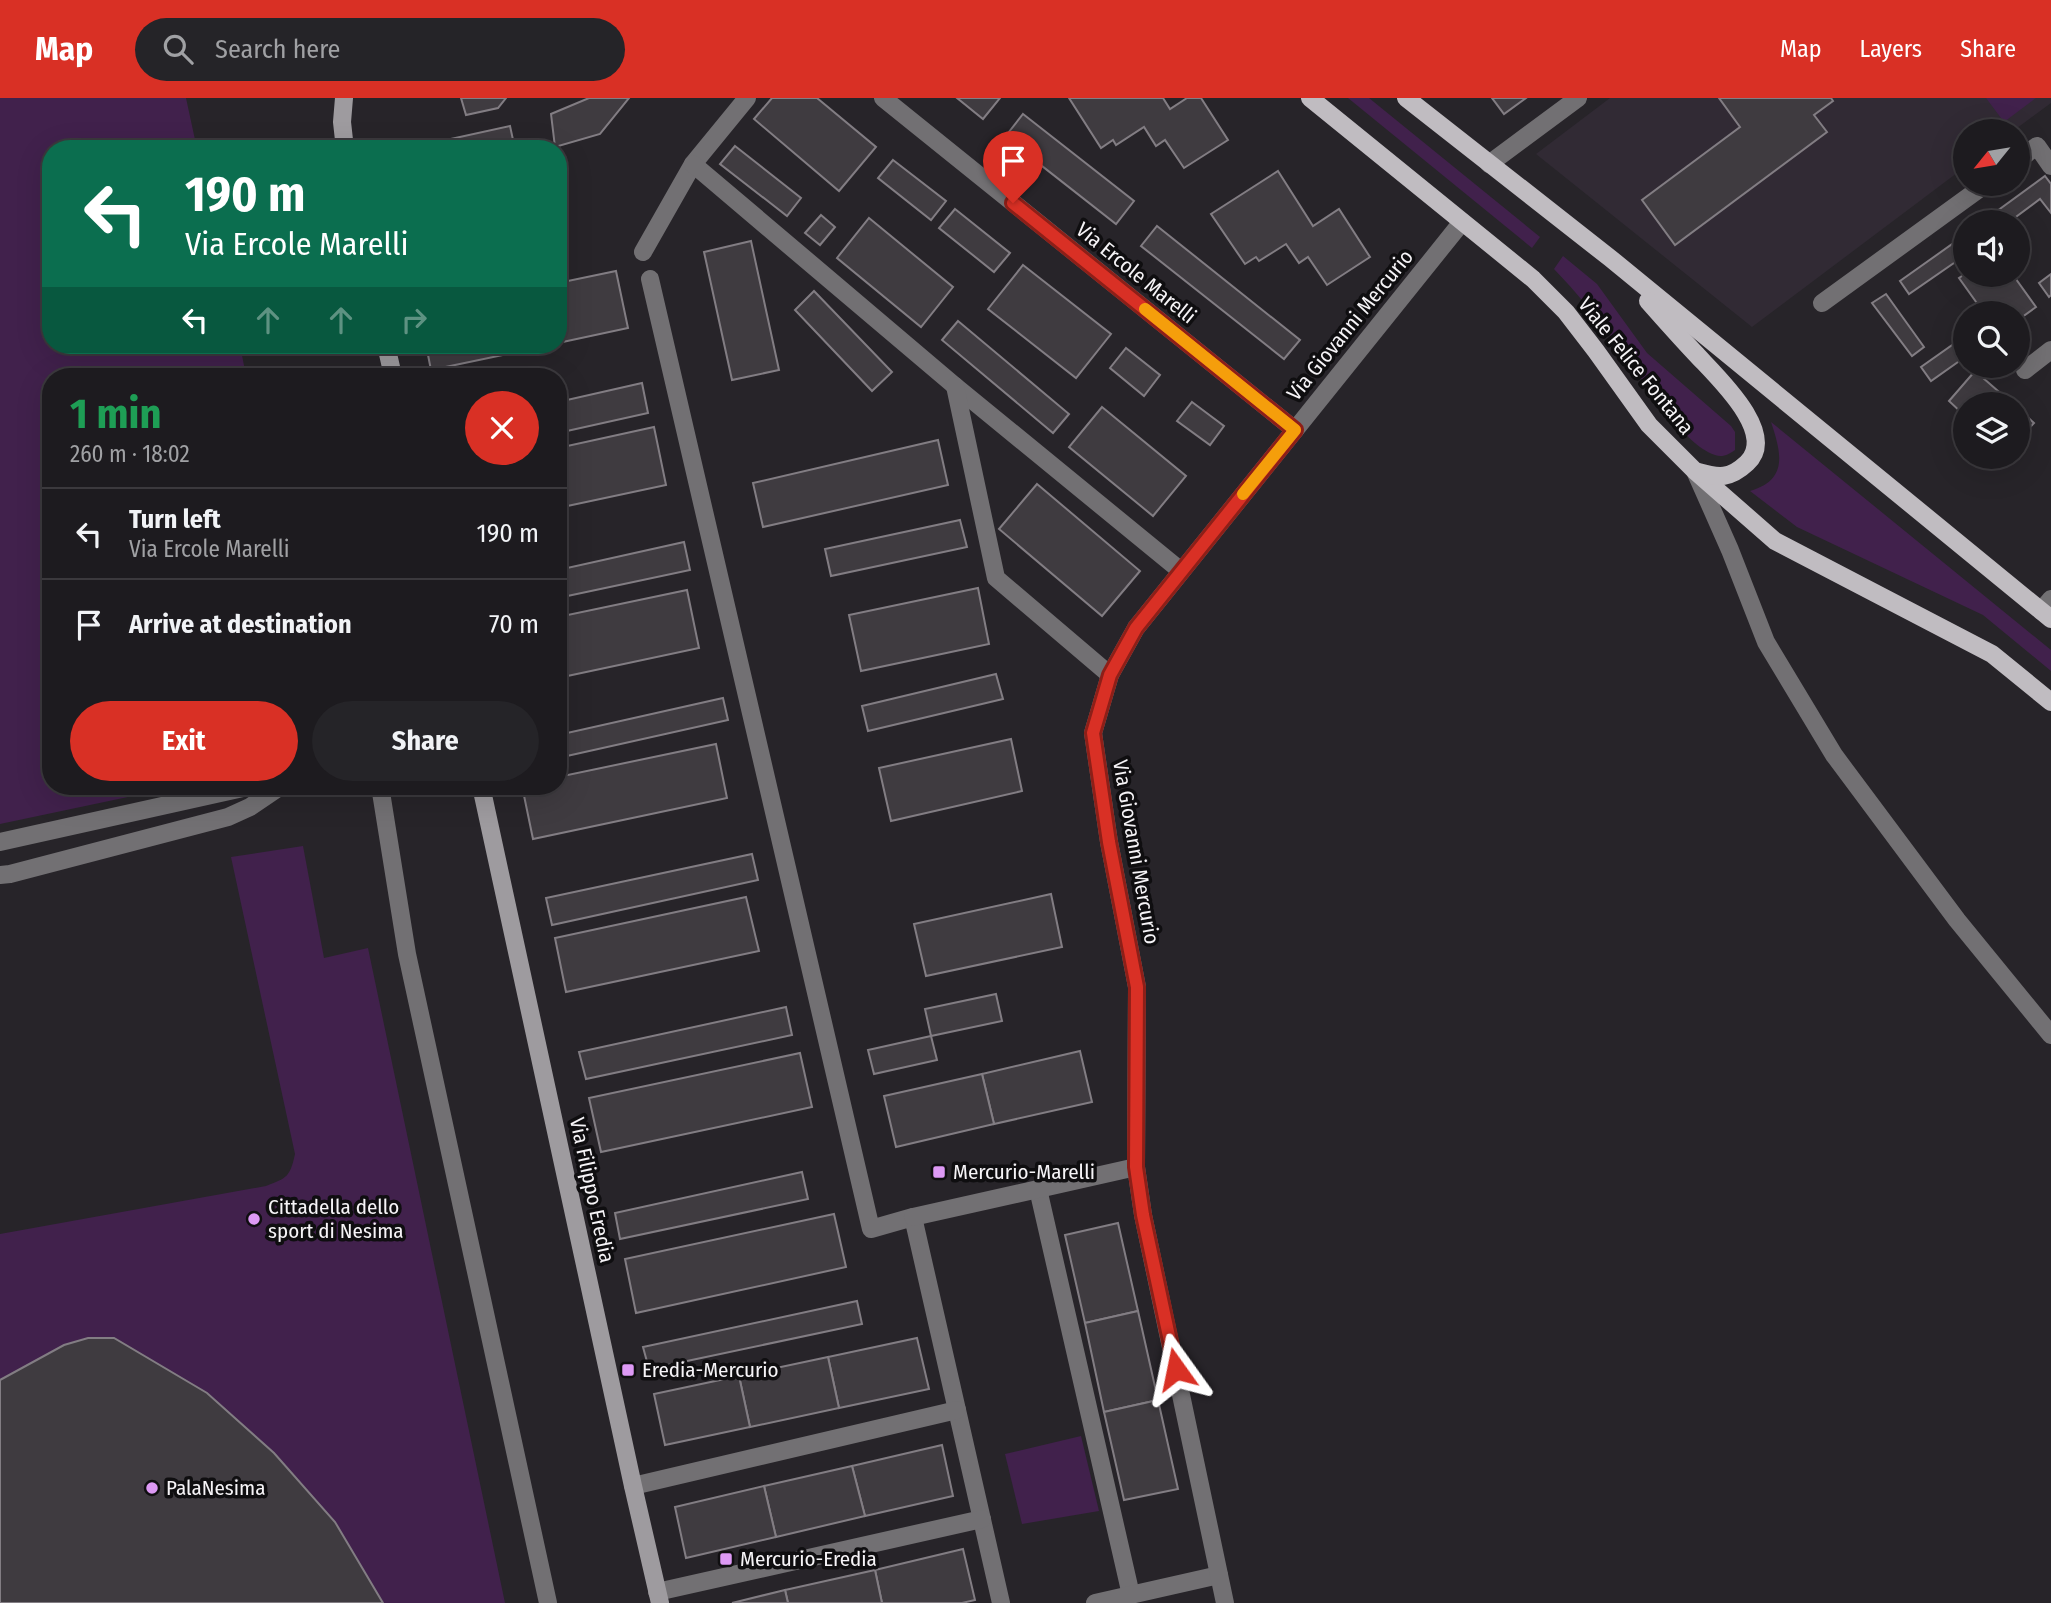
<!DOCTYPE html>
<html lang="en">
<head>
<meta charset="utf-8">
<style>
	:root { --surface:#1d1b1f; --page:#252428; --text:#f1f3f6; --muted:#a0a1a4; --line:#3b393d; --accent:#d93025 }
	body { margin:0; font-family:"Fira Sans Condensed",sans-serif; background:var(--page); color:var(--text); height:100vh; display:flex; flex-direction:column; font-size:26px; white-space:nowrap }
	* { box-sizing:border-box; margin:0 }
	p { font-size:23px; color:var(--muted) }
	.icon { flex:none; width:38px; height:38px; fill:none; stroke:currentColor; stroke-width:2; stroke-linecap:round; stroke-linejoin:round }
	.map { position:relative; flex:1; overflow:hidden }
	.drawer { position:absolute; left:42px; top:270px; width:525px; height:427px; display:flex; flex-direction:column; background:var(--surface); border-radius:28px; box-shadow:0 7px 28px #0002,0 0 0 2px var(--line) }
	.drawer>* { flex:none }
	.banner { position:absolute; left:42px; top:42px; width:525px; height:214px; border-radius:28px; box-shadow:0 7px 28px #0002,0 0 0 2px var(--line); background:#0b6e4f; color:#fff; overflow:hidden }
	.needle { width:46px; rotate:240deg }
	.tools { position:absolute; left:1953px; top:21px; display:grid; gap:14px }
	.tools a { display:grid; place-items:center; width:77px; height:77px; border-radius:50%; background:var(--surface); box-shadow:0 7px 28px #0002,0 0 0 2px var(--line); font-size:35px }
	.pin { position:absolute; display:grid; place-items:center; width:60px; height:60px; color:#fff; margin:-72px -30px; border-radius:50% 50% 50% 0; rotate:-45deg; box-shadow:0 0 7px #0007 }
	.pin .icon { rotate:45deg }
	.me { position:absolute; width:77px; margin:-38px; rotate:348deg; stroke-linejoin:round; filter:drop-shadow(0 0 5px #0008) }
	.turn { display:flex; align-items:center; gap:24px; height:147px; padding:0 28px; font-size:32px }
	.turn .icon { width:91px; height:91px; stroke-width:2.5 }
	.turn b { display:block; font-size:49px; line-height:60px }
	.lanes { display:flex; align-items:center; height:66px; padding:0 28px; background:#0003; justify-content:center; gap:35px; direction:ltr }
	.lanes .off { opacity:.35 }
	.round { display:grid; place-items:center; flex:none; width:74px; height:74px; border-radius:37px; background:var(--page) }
	.headline { display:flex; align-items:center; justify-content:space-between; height:119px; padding:0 28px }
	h1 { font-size:42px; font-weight:700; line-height:52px; color:#1e9e55 }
	.cta { display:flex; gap:14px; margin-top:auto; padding:14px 28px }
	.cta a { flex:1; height:80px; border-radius:42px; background:var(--accent); color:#fff; font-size:28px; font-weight:700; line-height:80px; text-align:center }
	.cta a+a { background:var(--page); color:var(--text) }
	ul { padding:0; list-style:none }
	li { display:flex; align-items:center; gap:21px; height:91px; padding:0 28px; border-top:2px solid var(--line) }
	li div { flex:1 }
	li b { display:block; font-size:26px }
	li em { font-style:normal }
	header { display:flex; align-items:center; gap:42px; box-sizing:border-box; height:98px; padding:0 35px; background:var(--accent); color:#fff }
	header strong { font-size:33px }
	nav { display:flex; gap:38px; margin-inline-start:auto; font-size:24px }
	.search { width:490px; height:63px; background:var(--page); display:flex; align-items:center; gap:18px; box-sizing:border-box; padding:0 24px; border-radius:38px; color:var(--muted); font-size:26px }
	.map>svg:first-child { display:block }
	.built { fill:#312a34 }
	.green { fill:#41214c }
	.building { fill:#3f3b40; stroke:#827d83; stroke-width:2 }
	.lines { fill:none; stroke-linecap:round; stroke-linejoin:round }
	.service { stroke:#727073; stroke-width:18 }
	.minor { stroke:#727073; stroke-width:18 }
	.secondary { stroke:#9e9b9f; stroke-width:18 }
	.primary { stroke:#c0bcc1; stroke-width:18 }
	.route-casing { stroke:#8d1f18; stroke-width:18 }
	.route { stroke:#d93025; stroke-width:12 }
	.slow { stroke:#f59e0b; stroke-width:12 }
	.poi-dot { fill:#dd99f4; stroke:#0f0e10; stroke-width:2.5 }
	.labels { text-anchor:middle; stroke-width:7; stroke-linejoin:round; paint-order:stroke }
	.street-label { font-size:21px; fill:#f6f4f7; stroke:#0f0e10 }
	.poi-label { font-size:21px; fill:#f6f4f7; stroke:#0f0e10; text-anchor:start }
</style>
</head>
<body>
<header>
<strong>Map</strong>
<div class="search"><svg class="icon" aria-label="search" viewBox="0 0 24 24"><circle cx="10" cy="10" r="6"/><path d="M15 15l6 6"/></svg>Search here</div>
<nav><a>Map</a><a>Layers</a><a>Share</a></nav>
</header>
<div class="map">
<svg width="2051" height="1505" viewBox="0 0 2051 1505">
	<rect width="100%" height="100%" fill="#272429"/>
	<path class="built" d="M 1610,0 L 2051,0 L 2051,5 L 2013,33 L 1965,33 L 1965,69 L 1752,229 L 1536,56 Z"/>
	<g class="green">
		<path d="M 0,0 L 186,0 L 197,51 L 51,51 L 51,247 L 240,247 L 246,278 L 51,278 L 51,688 L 180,688 L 0,726 Z"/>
		<path d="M 1348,0 L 1369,0 L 1540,139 L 1532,150 Z"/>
		<path d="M 1986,0 L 2036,0 L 2004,24 Z"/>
		<path d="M 1563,158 L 1597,186 L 1647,255 L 1731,328 L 1735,334 L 1735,352 C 1729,356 1723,360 1715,357 C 1681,346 1638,273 1616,245 C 1597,219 1576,194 1554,171 Z"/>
		<path d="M 1771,324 L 2051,552 L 2051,573 L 1983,517 L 1797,429 L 1750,393 C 1789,382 1781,354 1771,324 Z"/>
		<path d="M 303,748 L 324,860 L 368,850 L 505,1505 L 0,1505 L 0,1136 L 266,1088 C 287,1080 290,1079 295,1056 L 231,759 Z"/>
		<path d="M 1081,1338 L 1099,1413 L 1022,1426 L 1005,1356 Z"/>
	</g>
	<g class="building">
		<path d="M 461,0 L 506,0 L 498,10 L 466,17 Z"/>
		<path d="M 589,0 L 629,0 L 600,36 L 555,49 L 551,16 Z"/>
		<path d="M 772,0 L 817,0 L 876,49 L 839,93 L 754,21 Z"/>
		<path d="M 957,0 L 1000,0 L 983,21 Z"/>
		<path d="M 1069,0 L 1163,0 L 1170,11 L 1187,0 L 1201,0 L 1228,42 L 1184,70 L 1165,42 L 1156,48 L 1144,29 L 1116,47 L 1113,42 L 1101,50 Z"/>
		<path d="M 1492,0 L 1526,0 L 1504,16 Z"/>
		<path d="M 1719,0 L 1831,0 L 1833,3 L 1814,17 L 1827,34 L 1675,147 L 1642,102 L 1740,29 Z"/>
		<path d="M 1023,16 L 1134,103 L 1116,126 L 1005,39 Z"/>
		<path d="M 510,28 L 515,51 L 405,51 Z"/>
		<path d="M 735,48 L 801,100 L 787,118 L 720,66 Z"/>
		<path d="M 893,62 L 946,103 L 931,122 L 878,80 Z"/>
		<path d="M 1278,73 L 1313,128 L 1339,111 L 1370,159 L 1327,187 L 1308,159 L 1299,165 L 1286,146 L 1259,163 L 1256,159 L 1245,166 L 1211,116 Z"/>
		<path d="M 2045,78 L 2051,86 L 2051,115 L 2040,101 L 2009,124 L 1982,124 Z"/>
		<path d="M 955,111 L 1010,155 L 994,174 L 939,130 Z"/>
		<path d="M 821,117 L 835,129 L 820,147 L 805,135 Z"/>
		<path d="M 869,120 L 953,189 L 921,229 L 837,160 Z"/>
		<path d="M 1157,128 L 1300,242 L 1284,261 L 1141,148 Z"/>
		<path d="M 751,143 L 779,272 L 732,282 L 704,154 Z"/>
		<path d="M 1955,144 L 1964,158 L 1909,196 L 1900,183 Z"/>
		<path d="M 1023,167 L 1111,236 L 1076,280 L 988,211 Z"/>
		<path d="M 616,173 L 628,230 L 558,245 L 558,185 Z"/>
		<path d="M 1965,176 L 2013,177 L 2036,209 L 2018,222 L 2018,215 L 1984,215 L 1959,180 Z"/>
		<path d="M 2051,176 L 2051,197 L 2049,199 L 2039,185 Z"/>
		<path d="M 814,193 L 892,274 L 872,293 L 795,212 Z"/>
		<path d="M 1886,196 L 1924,249 L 1912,258 L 1872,205 Z"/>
		<path d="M 958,223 L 1069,316 L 1053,335 L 942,242 Z"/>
		<path d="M 1965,238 L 1965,259 L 1931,283 L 1921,269 Z"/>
		<path d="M 426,247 L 551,247 L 431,272 Z"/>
		<path d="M 1126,250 L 1160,277 L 1144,298 L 1110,270 Z"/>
		<path d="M 1975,273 L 2013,306 L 1965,306 L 1965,318 L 1949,303 Z"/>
		<path d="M 642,285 L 648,315 L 558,335 L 558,304 Z"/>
		<path d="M 1192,304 L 1224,328 L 1210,347 L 1177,323 Z"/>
		<path d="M 1102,309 L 1186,378 L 1153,418 L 1069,349 Z"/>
		<path d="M 2018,310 L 2034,325 L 2018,342 Z"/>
		<path d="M 654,329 L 666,387 L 558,410 L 558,350 Z"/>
		<path d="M 938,342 L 948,387 L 763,429 L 753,385 Z"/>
		<path d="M 1037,386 L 1140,473 L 1102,518 L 999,431 Z"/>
		<path d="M 960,422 L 967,449 L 831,478 L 825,451 Z"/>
		<path d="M 684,444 L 690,472 L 558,500 L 558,472 Z"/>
		<path d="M 978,490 L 989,546 L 861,573 L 849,517 Z"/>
		<path d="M 687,492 L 699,550 L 558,580 L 558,519 Z"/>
		<path d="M 996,576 L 1003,601 L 868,633 L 862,608 Z"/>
		<path d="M 723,600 L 728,622 L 558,660 L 558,637 Z"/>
		<path d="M 1011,641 L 1022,693 L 891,723 L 879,670 Z"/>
		<path d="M 716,646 L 727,700 L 533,741 L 522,688 L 558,688 L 558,679 Z"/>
		<path d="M 752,756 L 758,782 L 552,827 L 546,800 Z"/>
		<path d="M 1051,796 L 1062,849 L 926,878 L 914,826 Z"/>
		<path d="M 746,799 L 759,853 L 566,894 L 555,840 Z"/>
		<path d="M 996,896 L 1002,923 L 931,938 L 925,911 Z"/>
		<path d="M 786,909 L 792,937 L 586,981 L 579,954 Z"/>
		<path d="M 931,938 L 937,962 L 874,976 L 868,952 Z"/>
		<path d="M 1080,953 L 1092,1004 L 994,1026 L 982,976 Z"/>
		<path d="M 800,955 L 812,1009 L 601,1054 L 589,1000 Z"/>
		<path d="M 982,976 L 994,1026 L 896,1049 L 884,998 Z"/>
		<path d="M 802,1074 L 808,1101 L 620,1141 L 615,1115 Z"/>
		<path d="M 834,1116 L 846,1169 L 636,1215 L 625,1161 Z"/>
		<path d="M 1118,1125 L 1138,1213 L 1085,1225 L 1065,1137 Z"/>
		<path d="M 857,1203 L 862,1226 L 649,1271 L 643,1249 Z"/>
		<path d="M 1138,1213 L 1158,1302 L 1104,1314 L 1085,1225 Z"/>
		<path d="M 88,1240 L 114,1240 L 207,1295 L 274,1355 L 335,1424 L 383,1505 L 0,1505 L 0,1282 L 64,1247 Z"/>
		<path d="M 917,1240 L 929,1291 L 839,1310 L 828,1259 Z"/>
		<path d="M 828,1259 L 839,1310 L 750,1329 L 739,1278 Z"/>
		<path d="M 739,1278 L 750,1329 L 665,1347 L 654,1296 Z"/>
		<path d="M 1158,1302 L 1178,1391 L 1124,1402 L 1104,1314 Z"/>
		<path d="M 942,1347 L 953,1398 L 865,1418 L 852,1368 Z"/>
		<path d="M 852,1368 L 865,1418 L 776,1439 L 764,1388 Z"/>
		<path d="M 764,1388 L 776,1439 L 686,1460 L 675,1409 Z"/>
		<path d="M 963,1451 L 975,1502 L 962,1505 L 882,1505 L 875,1472 Z"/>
		<path d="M 875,1472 L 882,1505 L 788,1505 L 785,1492 Z"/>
		<path d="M 785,1492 L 788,1505 L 732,1505 Z"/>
	</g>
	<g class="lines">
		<g class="service">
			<path d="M 2018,62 L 2037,48 L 2051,68"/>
			<path d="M 643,154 L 693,66 L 747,0"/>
			<path d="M 650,181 L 871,1131 L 913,1119 L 1001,1505"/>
			<path d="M 1822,205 L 1986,86"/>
			<path d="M 2025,272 L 2051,252"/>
			<path d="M 1695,373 L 1730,452 L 1766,544 L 1834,657 L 1957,822 L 2051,937"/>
			<path d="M 2041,513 L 2051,501"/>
			<path d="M 1038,1091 L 1131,1497"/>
			<path d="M 1095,1505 L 1219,1477"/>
		</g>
		<g class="minor">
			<path d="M 883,0 L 1295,332"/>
			<path d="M 693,66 L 955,288 L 1181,473"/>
			<path d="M 1489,66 L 1578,0"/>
			<path d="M 955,288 L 996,480 L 1110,577"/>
			<path d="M 380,688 L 407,856 L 548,1505"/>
			<path d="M 0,744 L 252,688"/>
			<path d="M 0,777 L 10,776 L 228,719 L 250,709 L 281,688"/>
			<path d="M 913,1119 L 1136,1069"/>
			<path d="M 633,1388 L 957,1312"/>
			<path d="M 657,1494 L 982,1421"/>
			<path d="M 1225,1505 L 1143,1117 L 1136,1069 L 1137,889 L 1109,744 L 1093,635 L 1110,577 L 1136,530 L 1462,124"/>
		</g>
		<g class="secondary">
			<path d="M 344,0 L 342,24 L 345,51"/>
			<path d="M 386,247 L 393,278"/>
			<path d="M 481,688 L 633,1388 L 660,1505"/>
		</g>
		<g class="primary">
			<path d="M 1310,0 L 1533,181 L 1566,214 L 1596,253 L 1649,327 L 1695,373 L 1775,443 L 1992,556 L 2051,604"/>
			<path d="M 1406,0 L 1610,160 L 2051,521"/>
			<path d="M 1648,203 C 1663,220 1679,238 1695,255 C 1715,277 1779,335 1747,365 C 1730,381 1719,380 1698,374"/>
		</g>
	</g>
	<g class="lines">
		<g class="route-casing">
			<path id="route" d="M 1013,105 L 1295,332 L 1136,530 L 1110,577 L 1093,635 L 1109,744 L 1137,889 L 1136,1069 L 1143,1117 L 1176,1271"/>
		</g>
		<use href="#route" class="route"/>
		<path class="slow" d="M 1145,211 L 1295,332 L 1243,396"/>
	</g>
	<g class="poi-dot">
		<rect x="932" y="1067" width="14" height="14" rx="3.5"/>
		<circle cx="254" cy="1121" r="7"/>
		<rect x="621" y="1265" width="14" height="14" rx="3.5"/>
		<circle cx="152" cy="1390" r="7"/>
		<rect x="719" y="1454" width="14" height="14" rx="3.5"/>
	</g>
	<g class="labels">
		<g class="street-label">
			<text transform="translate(1136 175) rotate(39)" y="7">Via Ercole Marelli</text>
			<text transform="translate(1350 227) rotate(-51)" y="7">Via Giovanni Mercurio</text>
			<text transform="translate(1636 268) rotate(51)" y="7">Viale Felice Fontana</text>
			<text transform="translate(1136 754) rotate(80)" y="7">Via Giovanni Mercurio</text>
			<text transform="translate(592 1092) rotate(78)" y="7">Via Filippo Eredia</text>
		</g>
		<g class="poi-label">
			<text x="953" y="1081">Mercurio-Marelli</text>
			<text x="268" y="1116">Cittadella dello<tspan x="268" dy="24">sport di Nesima</tspan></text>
			<text x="642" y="1279">Eredia-Mercurio</text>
			<text x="166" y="1397">PalaNesima</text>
			<text x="740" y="1468">Mercurio-Eredia</text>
		</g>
	</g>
</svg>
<div class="tools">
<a><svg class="needle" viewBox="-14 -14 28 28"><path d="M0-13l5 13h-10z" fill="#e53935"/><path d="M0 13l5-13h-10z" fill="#a0a1a4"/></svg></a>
<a><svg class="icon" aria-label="sound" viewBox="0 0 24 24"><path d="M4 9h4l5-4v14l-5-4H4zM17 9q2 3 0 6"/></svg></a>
<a><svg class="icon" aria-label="search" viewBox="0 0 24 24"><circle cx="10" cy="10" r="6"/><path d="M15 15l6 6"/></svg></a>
<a><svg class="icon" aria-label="layers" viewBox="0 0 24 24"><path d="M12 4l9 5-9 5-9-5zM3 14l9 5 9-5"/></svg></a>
</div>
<div class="pin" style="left:1013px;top:105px;background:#d93025"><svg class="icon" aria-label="arrive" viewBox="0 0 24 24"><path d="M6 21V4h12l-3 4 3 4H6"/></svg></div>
<svg class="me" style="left:1176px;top:1271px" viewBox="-20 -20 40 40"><path d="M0-17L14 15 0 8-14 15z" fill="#d93025" stroke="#fff" stroke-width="4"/></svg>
<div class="banner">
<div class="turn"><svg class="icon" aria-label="left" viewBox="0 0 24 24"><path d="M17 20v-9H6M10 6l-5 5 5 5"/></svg><div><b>190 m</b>Via Ercole Marelli</div></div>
<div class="lanes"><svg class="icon" aria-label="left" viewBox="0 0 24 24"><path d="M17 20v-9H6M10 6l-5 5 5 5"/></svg><svg class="icon off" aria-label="ahead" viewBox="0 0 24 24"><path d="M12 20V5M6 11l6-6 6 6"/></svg><svg class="icon off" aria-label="ahead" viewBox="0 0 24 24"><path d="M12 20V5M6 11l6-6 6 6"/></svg><svg class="icon off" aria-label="right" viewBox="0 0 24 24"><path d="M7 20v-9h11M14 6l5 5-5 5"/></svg></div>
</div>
<section class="drawer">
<div class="headline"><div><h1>1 min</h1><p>260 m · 18:02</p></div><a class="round" style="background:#d93025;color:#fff"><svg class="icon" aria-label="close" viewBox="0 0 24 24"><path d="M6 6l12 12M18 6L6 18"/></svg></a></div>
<ul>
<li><svg class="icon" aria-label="left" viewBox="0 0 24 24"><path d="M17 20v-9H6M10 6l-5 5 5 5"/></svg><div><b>Turn left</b><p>Via Ercole Marelli</p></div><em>190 m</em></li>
<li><svg class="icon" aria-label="arrive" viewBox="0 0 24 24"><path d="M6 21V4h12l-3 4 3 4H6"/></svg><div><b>Arrive at destination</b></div><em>70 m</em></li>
</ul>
<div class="cta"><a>Exit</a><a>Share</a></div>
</section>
</div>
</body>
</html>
